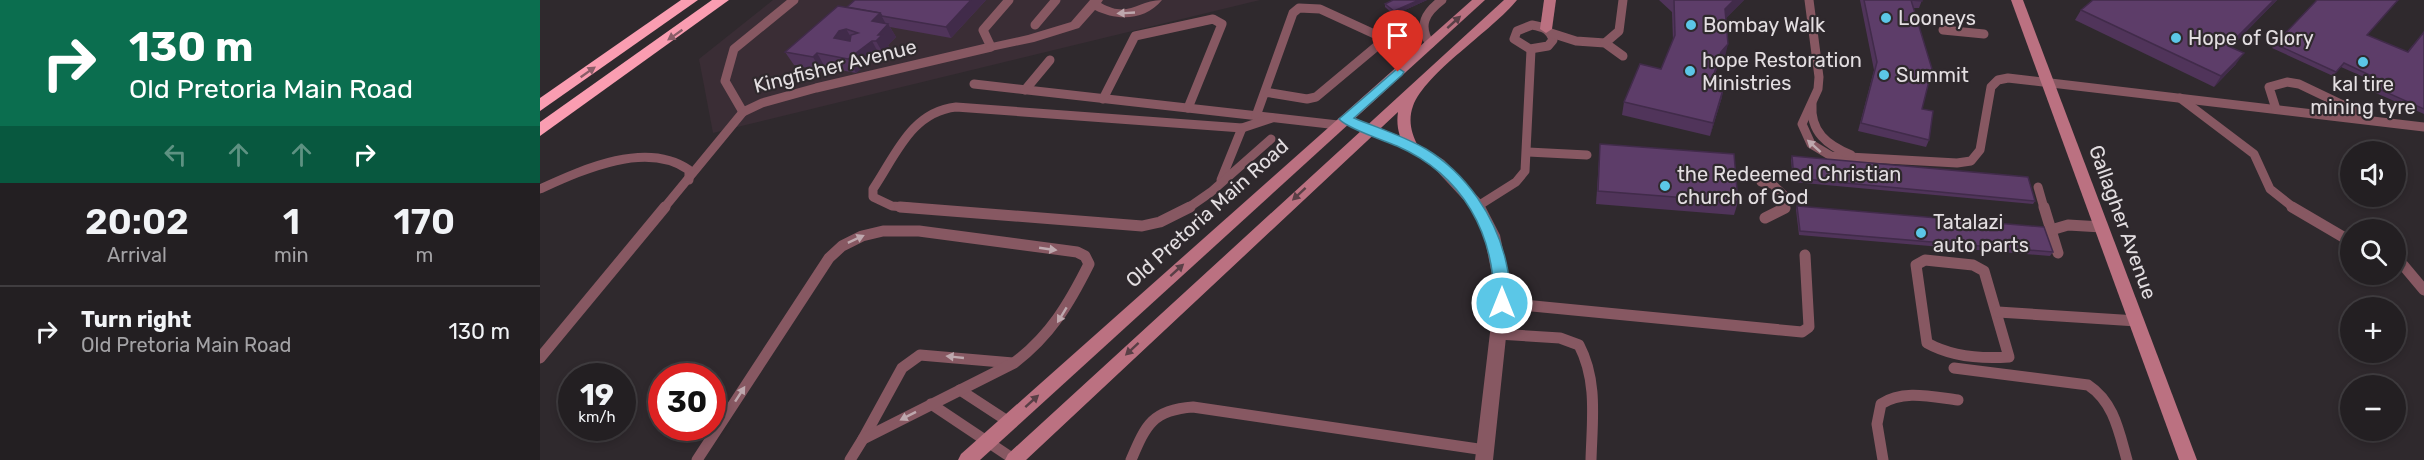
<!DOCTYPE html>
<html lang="en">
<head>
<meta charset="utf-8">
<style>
	:root { --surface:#231f22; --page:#2f2c2f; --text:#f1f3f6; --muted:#a3a2a5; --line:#403d40 }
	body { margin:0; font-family:Rubik,sans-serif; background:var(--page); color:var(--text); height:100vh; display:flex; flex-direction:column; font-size:22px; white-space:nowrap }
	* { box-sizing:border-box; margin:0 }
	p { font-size:20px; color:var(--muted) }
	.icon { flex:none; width:33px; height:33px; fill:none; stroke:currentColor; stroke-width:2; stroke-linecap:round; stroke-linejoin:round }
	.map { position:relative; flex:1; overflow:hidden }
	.sheet { display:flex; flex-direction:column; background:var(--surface); width:540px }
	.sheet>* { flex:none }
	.hud { background:#0b6e4f; color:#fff; overflow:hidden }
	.tools { position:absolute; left:1800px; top:141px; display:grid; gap:12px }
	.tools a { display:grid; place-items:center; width:66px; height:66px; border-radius:50%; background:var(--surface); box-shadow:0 3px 9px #0003,0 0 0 2px var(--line); font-size:30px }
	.speed { position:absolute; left:18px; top:363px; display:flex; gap:12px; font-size:30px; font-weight:700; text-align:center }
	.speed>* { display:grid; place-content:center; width:78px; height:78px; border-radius:50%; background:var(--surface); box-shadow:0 3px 9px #0003,0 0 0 2px var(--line); line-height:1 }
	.speed small { font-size:15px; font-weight:400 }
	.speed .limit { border:9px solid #d22; background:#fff; color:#111 }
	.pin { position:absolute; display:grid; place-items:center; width:51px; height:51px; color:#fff; margin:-62px -26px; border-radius:50% 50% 50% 0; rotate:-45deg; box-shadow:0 0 6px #0007 }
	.pin .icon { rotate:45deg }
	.me { position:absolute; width:66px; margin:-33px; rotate:0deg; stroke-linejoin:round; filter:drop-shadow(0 0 4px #0008) }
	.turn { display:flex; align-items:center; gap:21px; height:126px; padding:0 30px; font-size:27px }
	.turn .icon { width:78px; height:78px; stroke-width:2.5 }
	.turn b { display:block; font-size:42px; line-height:51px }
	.lanes { display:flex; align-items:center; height:57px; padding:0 30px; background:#0003; justify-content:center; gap:30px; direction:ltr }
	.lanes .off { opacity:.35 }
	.eta { display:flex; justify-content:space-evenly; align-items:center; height:102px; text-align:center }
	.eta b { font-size:36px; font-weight:600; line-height:42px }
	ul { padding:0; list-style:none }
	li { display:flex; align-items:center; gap:18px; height:90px; padding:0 30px; border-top:2px solid var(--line) }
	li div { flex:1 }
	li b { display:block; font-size:22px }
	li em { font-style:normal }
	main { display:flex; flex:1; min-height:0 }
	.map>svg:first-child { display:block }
	.built { fill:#3a2d35 }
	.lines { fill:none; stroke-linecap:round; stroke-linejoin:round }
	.lane-far1 { stroke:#875862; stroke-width:9 }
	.lane { stroke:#875862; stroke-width:11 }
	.street { fill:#875862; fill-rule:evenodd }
	.secondary { fill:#bb7181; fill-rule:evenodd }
	.highway { fill:#fa9db1; fill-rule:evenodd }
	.wall { fill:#50345a }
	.shaded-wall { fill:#412b4a }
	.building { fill:#5d3d69; stroke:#412b4a; stroke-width:1.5; fill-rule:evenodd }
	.oneway { fill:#bea8ae }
	.oneway2 { fill:#593f46 }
	.oneway3 { fill:#8a5d68 }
	.route { fill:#5bc7e7; stroke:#3b8196; stroke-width:1.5 }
	.poi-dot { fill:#5bc7e7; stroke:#2f292d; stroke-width:2 }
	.labels { text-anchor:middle; stroke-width:4.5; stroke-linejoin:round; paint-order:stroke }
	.poi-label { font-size:20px; fill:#e3dee1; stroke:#2f292d; text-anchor:start }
	.street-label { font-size:20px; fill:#e3dee1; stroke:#2f292d }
</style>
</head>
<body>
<main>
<section class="sheet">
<div class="hud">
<div class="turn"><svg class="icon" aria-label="right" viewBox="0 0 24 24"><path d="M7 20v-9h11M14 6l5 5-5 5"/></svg><div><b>130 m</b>Old Pretoria Main Road</div></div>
<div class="lanes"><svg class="icon off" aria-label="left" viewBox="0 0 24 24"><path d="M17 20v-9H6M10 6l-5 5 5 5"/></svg><svg class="icon off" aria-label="ahead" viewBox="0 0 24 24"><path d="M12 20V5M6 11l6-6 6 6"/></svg><svg class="icon off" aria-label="ahead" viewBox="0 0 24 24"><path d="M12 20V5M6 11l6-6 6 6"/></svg><svg class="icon" aria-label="right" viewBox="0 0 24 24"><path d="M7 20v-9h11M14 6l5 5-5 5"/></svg></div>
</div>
<div class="eta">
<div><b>20:02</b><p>Arrival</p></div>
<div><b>1</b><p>min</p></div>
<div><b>170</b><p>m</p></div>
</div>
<ul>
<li><svg class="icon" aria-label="right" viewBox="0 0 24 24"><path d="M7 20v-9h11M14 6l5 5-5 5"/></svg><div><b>Turn right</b><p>Old Pretoria Main Road</p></div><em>130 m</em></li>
</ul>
</section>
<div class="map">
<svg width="1884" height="460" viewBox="0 0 1884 460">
	<rect width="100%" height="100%" fill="#2f292d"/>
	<path class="built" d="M 233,0 L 720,0 L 173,133 L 159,59 Z"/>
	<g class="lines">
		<g class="lane-far1">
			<path d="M 1269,0 L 1279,77 L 1278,89 L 1262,124 L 1271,144 L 1291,156 L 1417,163 L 1431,161 L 1440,150 L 1451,87 L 1458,80 L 1468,78 L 1884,127"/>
			<path d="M 495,25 L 516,0"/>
			<path d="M 992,25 C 1003,27 1010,29 1013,40 L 1008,46 L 990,49 L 974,39 L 977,31 Z"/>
			<path d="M 1403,30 L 1444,34"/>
			<path d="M 1011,33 L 1036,41 L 1065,43 L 1083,56"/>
			<path d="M 1065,43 L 1079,31 L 1083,0"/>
			<path d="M 890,44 C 878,25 885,13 902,0"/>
			<path d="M 434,84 L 798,125"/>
			<path d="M 485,90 L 510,60"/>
			<path d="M 1640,98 L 1714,154 L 1730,189 L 1754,208"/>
			<path d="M 563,99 L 595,36 L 673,19 L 682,24 L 648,108"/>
			<path d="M 1272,104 C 1270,132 1287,145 1311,155"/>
			<path d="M 1736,109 L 1729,87 L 1747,82 L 1759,84 L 1826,116"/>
			<path d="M 203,112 L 185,81 L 194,49 L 254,0"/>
			<path d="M 716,116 L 753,13 L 759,8 L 780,9 L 841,37 L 843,41 L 776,97 L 767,99 L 725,92"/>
			<path d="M 988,152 L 1047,155"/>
			<path d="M 681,180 L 702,128"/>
			<path d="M 1221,182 L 1232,184 L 1244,195"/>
			<path d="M 1498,187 L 1504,208"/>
			<path d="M 0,189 C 42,170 106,140 149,170 L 149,180"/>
			<path d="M 938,206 L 976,182 L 985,171 L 991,50"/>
			<path d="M 124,208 L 203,112 L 222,103 L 276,88 L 451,47 L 443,30 L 469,0"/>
			<path d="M 379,208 L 352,206 L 333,197 L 333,189 C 356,155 371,112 416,107 L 702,128 L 732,118"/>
			<path d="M 648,208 L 671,192 L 731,139"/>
		</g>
		<g class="lane">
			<path d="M 360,207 L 602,226 L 620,222 L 650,207"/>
			<path d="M 1504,207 L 1518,253"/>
			<path d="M 1752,207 L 1810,241"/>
			<path d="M 1225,218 L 1245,208"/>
			<path d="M 1511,230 L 1528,225 L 1562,227"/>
			<path d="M 1385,260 L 1433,265 L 1444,271 L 1469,357 C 1441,359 1412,357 1387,343 L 1376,265 Z"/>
			<path d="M 1856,261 L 1863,265 L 1884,290"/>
			<path d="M 962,303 L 1262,332 L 1269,327 L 1265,255"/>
			<path d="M 1458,312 L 1597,321"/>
			<path d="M 958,334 L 1020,338 L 1039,345 C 1058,381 1052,421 1051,460"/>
			<path d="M 0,358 L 125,207"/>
			<path d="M 1414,368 L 1548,385 C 1574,402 1579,432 1587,460"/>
			<path d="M 420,390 L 469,422"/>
			<path d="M 391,404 L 475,460"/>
			<path d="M 323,439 L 362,368 L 380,355 L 473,363"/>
			<path d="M 157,460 L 289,258 L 302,246 L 322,236 L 343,231 L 379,231 L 537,252 L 545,256 L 549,264 C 529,304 510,336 474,363 L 323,439 L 310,460"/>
			<path d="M 591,460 C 606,425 612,410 653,407 L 945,450"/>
			<path d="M 1343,460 L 1337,424 L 1341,404 C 1363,389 1393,397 1418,400"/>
		</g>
		<g class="street">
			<path d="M 550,0 L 563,0 L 561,3 C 589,19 597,0 622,0 C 605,21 577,21 555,10 L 539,28 L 494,42 L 451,51 L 445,47 L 447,44 L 488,35 L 531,22 Z"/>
			<path d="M 805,114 L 876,143 L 904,160 L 943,202 L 960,235 L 971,290 L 953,460 L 935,460 L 955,290 L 944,235 L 932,209 L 894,168 L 866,149 L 800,122 L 798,119 Z"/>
		</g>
		<g class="secondary">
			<path d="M 932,0 L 945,0 L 440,460 L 418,460 L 421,454 Z"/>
			<path d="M 964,0 L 977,0 C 953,30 885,73 873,106 C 868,120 871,133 878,146 L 876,149 L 866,149 C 859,137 856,126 858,112 L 486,460 L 465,460 L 468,454 Z"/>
			<path d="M 1004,0 L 1016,0 L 1012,29 L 1006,33 L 1000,29 Z"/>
			<path d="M 1471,0 L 1483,0 L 1657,460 L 1639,460 Z"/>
		</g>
		<g class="highway">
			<path d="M 141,0 L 158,0 L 0,111 L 0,98 Z"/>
			<path d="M 172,0 L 189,0 L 0,136 L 0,122 Z"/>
		</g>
	</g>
	<g class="wall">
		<path d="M 446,0 L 411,38 L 350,27 L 356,37 L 348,45 L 350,49 L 344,55 L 339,54 L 316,73 L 285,67 L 281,71 L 254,65 L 245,52 L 307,7 Z"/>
		<path d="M 853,0 L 887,0 L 854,15 L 845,7 L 845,4 Z"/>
		<path d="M 1119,0 L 1204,0 L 1186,18 L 1185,57 L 1178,65 L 1173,81 L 1182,97 L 1170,136 L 1082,115 L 1084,102 L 1121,69 L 1133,41 L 1132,12 Z"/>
		<path d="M 1320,0 L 1382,0 L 1379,8 L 1373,8 L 1382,109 L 1389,140 L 1386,147 L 1318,131 L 1334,70 Z"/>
		<path d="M 1553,0 L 1737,0 L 1691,47 L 1696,64 L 1674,87 L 1535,20 L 1541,10 Z"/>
		<path d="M 1884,32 L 1884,114 L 1829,90 L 1835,82 L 1801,67 L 1793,76 L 1732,48 L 1735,44 L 1827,35 L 1867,52 Z"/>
		<path d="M 1060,144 L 1198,202 L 1194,215 L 1056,204 Z"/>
		<path d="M 1252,156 L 1495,201 L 1493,204 L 1253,182 L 1251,160 Z"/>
		<path d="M 1257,206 L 1513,252 L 1510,256 L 1259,235 L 1256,210 Z"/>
	</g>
	<g class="shaded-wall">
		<path d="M 431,0 L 446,0 L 411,38 L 406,27 Z"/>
		<path d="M 879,0 L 887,0 L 854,15 L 854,11 Z"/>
		<path d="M 1194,0 L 1204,0 L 1182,22 L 1185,9 Z"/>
		<path d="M 1734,0 L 1737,0 L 1681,57 L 1688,46 Z"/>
		<path d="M 340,13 L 347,26 L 348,24 L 356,37 L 348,45 L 350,49 L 344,55 L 336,41 L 332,21 Z"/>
		<path d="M 306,29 L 314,42 L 294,38 L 299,31 Z"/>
		<path d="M 332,41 L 339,54 L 316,73 L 308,59 Z"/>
		<path d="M 1188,44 L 1185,57 L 1178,65 L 1169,93 L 1172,80 L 1181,52 Z"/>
		<path d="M 277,53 L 285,67 L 281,71 L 273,57 Z"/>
		<path d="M 1704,53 L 1696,64 L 1674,87 L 1681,76 Z"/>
		<path d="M 1185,83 L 1182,97 L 1170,136 L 1173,123 Z"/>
	</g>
	<g class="building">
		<path d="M 315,0 L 431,0 L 406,27 L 342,16 L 340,13 L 307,7 Z"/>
		<path d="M 853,0 L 879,0 L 854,11 L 845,4 Z"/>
		<path d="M 1134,0 L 1194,0 L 1185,9 L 1188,44 L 1181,52 L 1172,80 L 1185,83 L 1173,123 L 1084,102 L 1100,64 L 1121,69 L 1135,35 Z"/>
		<path d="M 1324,0 L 1382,0 L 1382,1 L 1371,0 L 1392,69 L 1382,109 L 1393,111 L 1389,140 L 1321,123 L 1337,62 Z"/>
		<path d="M 1553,0 L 1734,0 L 1688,46 L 1704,53 L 1681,76 L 1541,10 Z"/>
		<path d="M 1777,0 L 1858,0 L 1827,35 L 1868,52 L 1884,32 L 1884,109 L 1832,86 L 1838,79 L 1804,63 L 1796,72 L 1735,44 Z"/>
		<path d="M 298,6 L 340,13 L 332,21 L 348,24 L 338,35 L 342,35 L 336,41 L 332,41 L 308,59 L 277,53 L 273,57 L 245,52 ZM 306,29 L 318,33 L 311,35 L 310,41 L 294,38 L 299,31 Z"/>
		<path d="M 1060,144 L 1194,154 L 1198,202 L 1058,191 Z"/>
		<path d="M 1252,156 L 1488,177 L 1495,201 L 1254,178 Z"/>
		<path d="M 1257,206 L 1504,227 L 1513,252 L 1260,231 Z"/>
	</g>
	<defs><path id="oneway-solid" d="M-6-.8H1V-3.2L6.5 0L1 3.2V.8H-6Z" transform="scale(1.5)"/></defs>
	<g class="oneway">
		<use href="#oneway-solid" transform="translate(586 13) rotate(177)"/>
		<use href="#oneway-solid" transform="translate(1274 146) rotate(-138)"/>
		<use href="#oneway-solid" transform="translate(316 239) rotate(-25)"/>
		<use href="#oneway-solid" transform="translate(508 249) rotate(8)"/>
		<use href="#oneway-solid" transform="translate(522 315) rotate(121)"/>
		<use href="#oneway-solid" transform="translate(415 357) rotate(-174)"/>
		<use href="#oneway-solid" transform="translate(200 394) rotate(-57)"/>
		<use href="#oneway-solid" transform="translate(368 416) rotate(153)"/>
	</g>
	<g class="oneway2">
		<use href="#oneway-solid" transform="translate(914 22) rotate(-42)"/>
		<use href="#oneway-solid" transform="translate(759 194) rotate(137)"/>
		<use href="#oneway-solid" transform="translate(637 270) rotate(-42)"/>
		<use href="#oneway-solid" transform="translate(592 349) rotate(137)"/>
		<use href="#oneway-solid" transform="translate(492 401) rotate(-42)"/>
	</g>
	<g class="oneway3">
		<use href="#oneway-solid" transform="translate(135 35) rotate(145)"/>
		<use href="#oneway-solid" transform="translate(48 72) rotate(-35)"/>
	</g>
	<path class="route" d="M 858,68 L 864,72 L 862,75 L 814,118 C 838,128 864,136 886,149 C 926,173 956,217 966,262 C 969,275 973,296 967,308 L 962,309 L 954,303 C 955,234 923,175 857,146 C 843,140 808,129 799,119 Z"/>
	<g class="poi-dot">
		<circle cx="1346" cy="18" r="6"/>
		<circle cx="1151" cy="25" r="6"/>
		<circle cx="1636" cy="38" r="6"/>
		<circle cx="1823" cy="62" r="6"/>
		<circle cx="1150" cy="71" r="6"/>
		<circle cx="1344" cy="75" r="6"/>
		<circle cx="1125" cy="186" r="6"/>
		<circle cx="1381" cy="233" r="6"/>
	</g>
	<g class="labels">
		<g class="poi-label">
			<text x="1358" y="25">Looneys</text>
			<text x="1163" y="32">Bombay Walk</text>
			<text x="1648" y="45">Hope of Glory</text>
			<text x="1162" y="67">hope Restoration<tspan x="1162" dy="23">Ministries</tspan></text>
			<text x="1356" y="82">Summit</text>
			<text x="1823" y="91" text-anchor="middle">kal tire<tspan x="1823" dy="23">mining tyre</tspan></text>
			<text x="1137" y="181">the Redeemed Christian<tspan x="1137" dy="23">church of God</tspan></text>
			<text x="1393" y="229">Tatalazi<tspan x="1393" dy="23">auto parts</tspan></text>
		</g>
		<g class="street-label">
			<text transform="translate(295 66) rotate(-14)" y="7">Kingfisher Avenue</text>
			<text transform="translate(667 213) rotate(-42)" y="7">Old Pretoria Main Road</text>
			<text transform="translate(1583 222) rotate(70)" y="7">Gallagher Avenue</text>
		</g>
	</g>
</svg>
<div class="tools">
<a><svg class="icon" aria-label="sound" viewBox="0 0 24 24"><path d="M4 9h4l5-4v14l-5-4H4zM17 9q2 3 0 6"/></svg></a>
<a><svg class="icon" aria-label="search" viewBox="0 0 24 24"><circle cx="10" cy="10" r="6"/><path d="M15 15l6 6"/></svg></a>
<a>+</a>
<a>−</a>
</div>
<div class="speed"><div>19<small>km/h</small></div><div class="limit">30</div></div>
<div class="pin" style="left:858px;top:72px;background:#d93025"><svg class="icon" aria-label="arrive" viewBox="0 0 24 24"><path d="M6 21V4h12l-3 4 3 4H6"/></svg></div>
<svg class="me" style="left:962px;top:303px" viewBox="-20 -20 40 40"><circle r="17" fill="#5bc7e7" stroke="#fff" stroke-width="3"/><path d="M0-11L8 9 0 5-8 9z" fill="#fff"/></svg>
</div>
</main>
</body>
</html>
